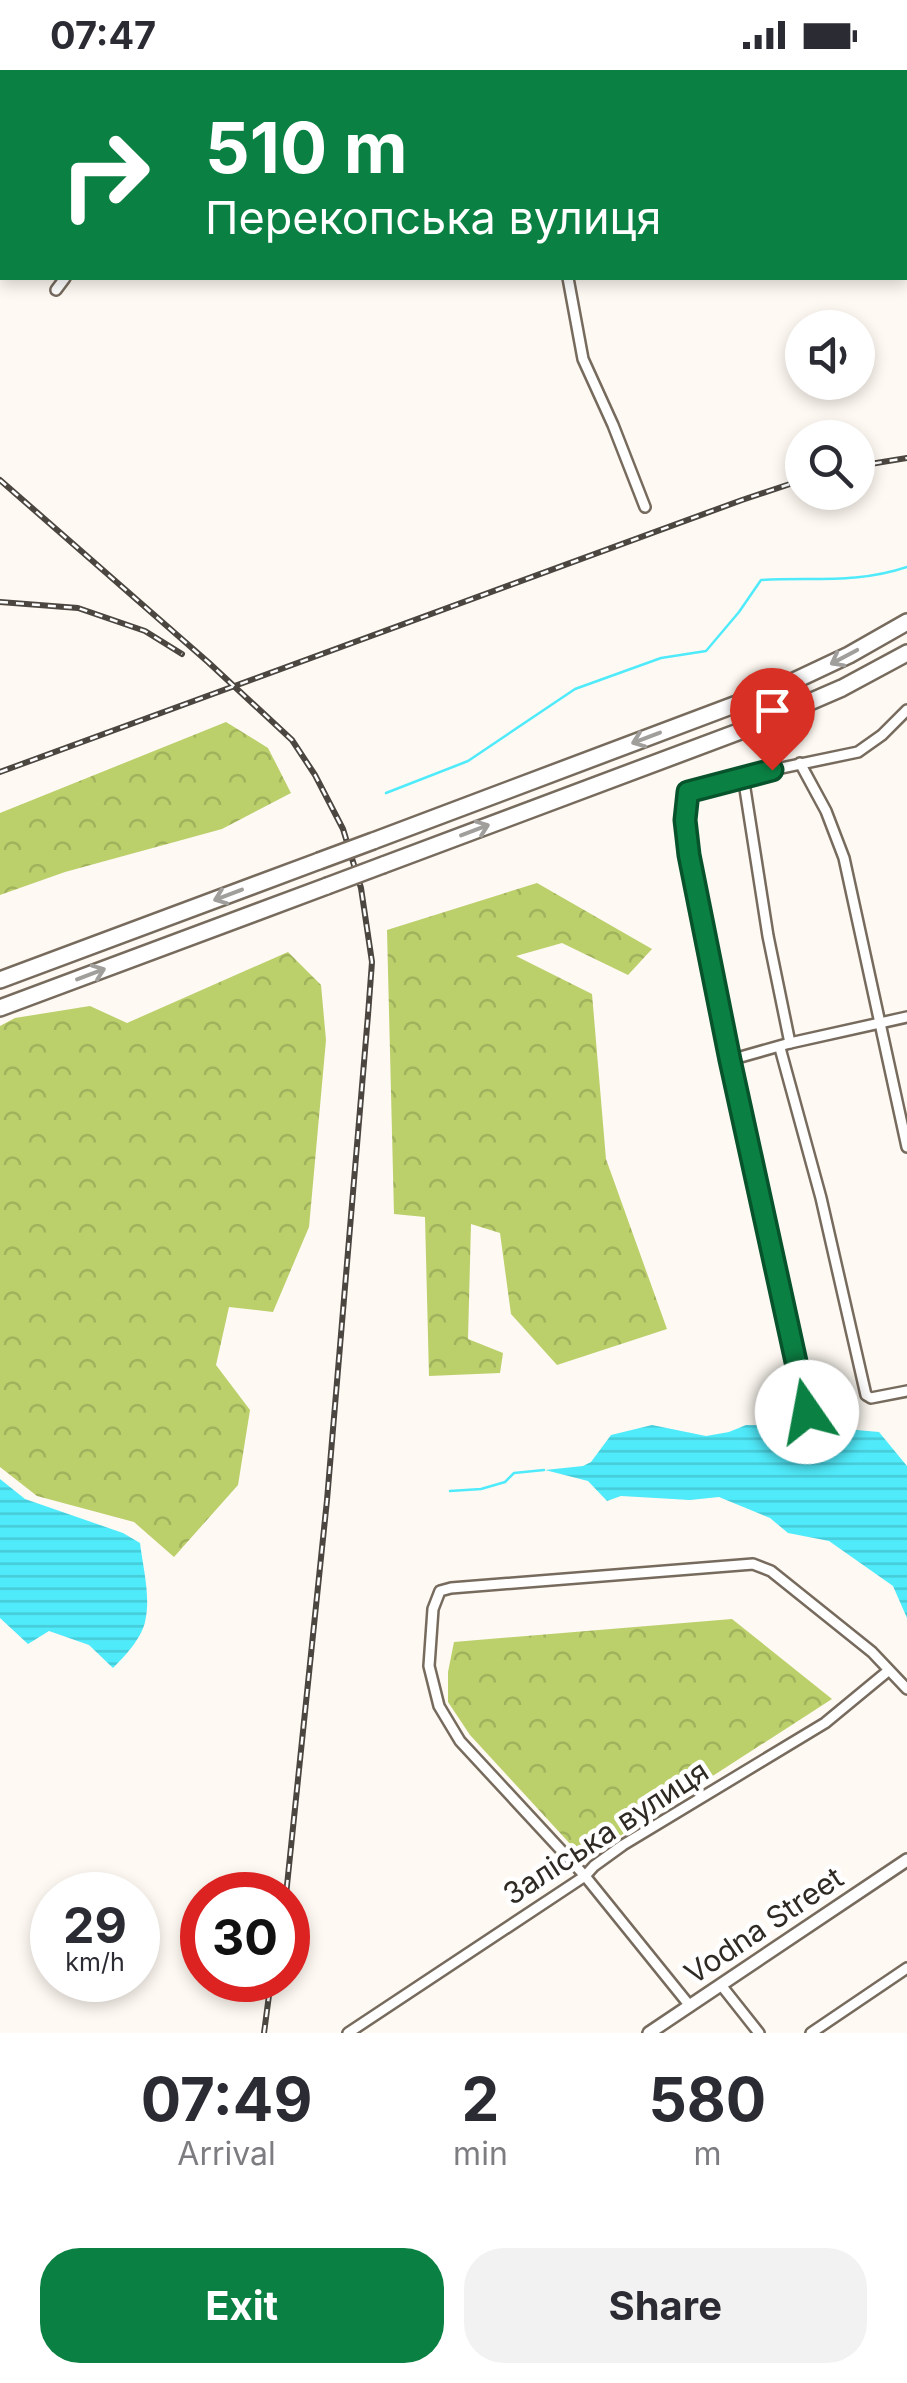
<!DOCTYPE html>
<html lang="en">
<head>
<meta charset="utf-8">
<style>
	:root { --surface:#fff; --page:#f2f2f3; --text:#2b2b33; --muted:#7c7c81; --accent:#0b8043 }
	body { margin:0; font-family:Inter,sans-serif; background:var(--page); color:var(--text); height:100vh; display:flex; flex-direction:column; font-size:38px; white-space:nowrap }
	* { box-sizing:border-box; margin:0 }
	p { font-size:32px; color:var(--muted) }
	.icon { flex:none; width:55px; height:55px; fill:none; stroke:currentColor; stroke-width:2; stroke-linecap:round; stroke-linejoin:round }
	.map { position:relative; height:1963px; overflow:hidden }
	.panel { display:flex; flex-direction:column; background:var(--surface); flex:1 }
	.panel>* { flex:none }
	.top-card { position:absolute; left:0px; top:0px; width:908px; height:210px; box-shadow:0 5px 15px #0003; background:#0b8043; color:#fff; overflow:hidden }
	.fabs { position:absolute; left:785px; top:240px; display:grid; gap:20px }
	.fabs a { display:grid; place-items:center; width:90px; height:90px; border-radius:50%; background:var(--surface); box-shadow:0 5px 15px #0003; font-size:50px }
	.speed { position:absolute; left:30px; top:1802px; display:flex; gap:20px; font-size:50px; font-weight:700; text-align:center }
	.speed>* { display:grid; place-content:center; width:130px; height:130px; border-radius:50%; background:var(--surface); box-shadow:0 5px 15px #0003; line-height:1 }
	.speed small { font-size:25px; font-weight:400 }
	.speed .limit { border:15px solid #d22; background:#fff; color:#111 }
	.pin { position:absolute; display:grid; place-items:center; width:85px; height:85px; color:#fff; margin:-102px -42px; border-radius:50% 50% 50% 0; rotate:-45deg; box-shadow:0 0 10px #0007 }
	.pin .icon { rotate:45deg }
	.me { position:absolute; width:110px; margin:-55px; rotate:348deg; stroke-linejoin:round; filter:drop-shadow(0 0 8px #0008) }
	.turn { display:flex; align-items:center; gap:35px; height:210px; padding:0 40px; font-size:45px }
	.turn .icon { width:130px; height:130px; stroke-width:2.5 }
	.turn b { display:block; font-size:70px; line-height:85px }
	.eta { display:flex; justify-content:space-evenly; align-items:center; height:170px; text-align:center }
	.eta b { font-size:60px; font-weight:700; line-height:70px }
	.action { display:flex; gap:20px; margin-top:auto; padding:20px 40px }
	.action a { flex:1; height:115px; border-radius:40px; background:var(--accent); color:#fff; font-size:40px; font-weight:700; line-height:115px; text-align:center }
	.action a+a { background:var(--page); color:var(--text) }
	.status { display:flex; justify-content:space-between; align-items:center; height:70px; padding:0 50px; background:var(--surface); direction:ltr }
	.status svg { height:28px; fill:currentColor }
	.map>svg:first-child { display:block }
	.forest { fill:url(#forest-crowns) }
	.water { fill:url(#water-rules) }
	.lines { fill:none; stroke-linecap:round; stroke-linejoin:round }
	.stream { stroke:#50ebfb; stroke-width:2.5 }
	.minor-casing { stroke:#776b5e; stroke-width:14 }
	.tertiary-casing { stroke:#776b5e; stroke-width:16 }
	.primary-casing { stroke:#776b5e; stroke-width:20 }
	.minor { stroke:#fff; stroke-width:9 }
	.tertiary { stroke:#fff; stroke-width:11 }
	.primary { stroke:#fff; stroke-width:15 }
	.rail-casing { stroke:#4b4640; stroke-width:6 }
	.rail { stroke:#fff; stroke-width:2.5; stroke-dasharray:8; stroke-linecap:butt }
	.primary-bridge-casing { stroke:#776b5e; stroke-width:20; stroke-linecap:butt }
	.primary-bridge { stroke:#fff; stroke-width:15 }
	.oneway { stroke:#a19f9c }
	.route-casing { stroke:#07532c; stroke-width:25 }
	.route { stroke:#0b8043; stroke-width:18 }
	.labels { text-anchor:middle; stroke-width:9; stroke-linejoin:round; paint-order:stroke }
	.street-label { font-size:30px; fill:#2f2a24; stroke:#fff }
</style>
</head>
<body>
<div class="status"><b>07:47</b><svg viewBox="0 0 49 12"><path d="M0 12V9h3v3zM5 12V6h3v6zM10 12V3h3v9zM15 12V0h3v12zM26 1h20v11H26zM47 4h2v5h-2z"/></svg></div>
<div class="map">
<svg width="907" height="1963" viewBox="0 0 907 1963">
	<defs>
		<pattern id="forest-crowns" width="20" height="18" patternUnits="userSpaceOnUse" patternTransform="scale(2.5)"><rect width="20" height="18" fill="#bbcf6b"/><path d="M2 6a3 3 0 1 1 6 0M12 15a3 3 0 1 1 6 0" fill="none" stroke="#a1b25d"/></pattern>
		<pattern id="water-rules" width="6" height="5" patternUnits="userSpaceOnUse" patternTransform="scale(2.5)"><rect width="6" height="5" fill="#50ebfb"/><path d="M0 2.5h6" fill="none" stroke="#46cad7"/></pattern>
	</defs>
	<rect width="100%" height="100%" fill="#fef9f2"/>
	<g class="forest">
		<path d="M 226,652 L 268,678 L 291,723 L 222,759 L 65,802 L 0,825 L 0,743 Z"/>
		<path d="M 537,813 L 652,879 L 628,905 L 562,873 L 516,886 L 592,924 L 606,1089 L 667,1259 L 557,1295 L 511,1244 L 500,1163 L 471,1154 L 468,1269 L 503,1283 L 500,1303 L 429,1306 L 425,1147 L 394,1144 L 387,860 Z"/>
		<path d="M 288,882 L 321,915 L 326,970 L 309,1157 L 273,1242 L 229,1237 L 216,1295 L 250,1340 L 238,1415 L 174,1487 L 134,1452 L 37,1426 L 0,1397 L 0,956 L 15,948 L 90,936 L 127,953 Z"/>
		<path d="M 732,1549 L 832,1629 L 584,1789 L 470,1665 L 448,1632 L 448,1602 L 454,1572 Z"/>
	</g>
	<g class="water">
		<path d="M 652,1355 L 706,1366 L 729,1362 L 746,1355 L 812,1356 L 879,1362 L 907,1396 L 907,1548 L 893,1516 L 829,1471 L 788,1463 L 770,1448 L 719,1427 L 690,1430 L 621,1426 L 607,1431 L 588,1411 L 545,1400 L 583,1396 L 591,1392 L 611,1365 Z"/>
		<path d="M 0,1409 L 25,1429 L 123,1463 L 140,1473 C 143,1498 151,1527 145,1552 C 141,1569 125,1586 113,1598 L 89,1575 L 49,1561 L 28,1574 L 0,1548 Z"/>
	</g>
	<g class="lines">
		<g class="stream">
			<path d="M 386,723 L 468,691 L 575,619 L 661,588 L 706,581 L 739,542 L 761,510 C 812,507 857,514 907,497"/>
			<path d="M 450,1421 L 481,1419 L 505,1412 L 514,1403 L 544,1400"/>
		</g>
		<g class="minor-casing">
			<g id="minor">
				<path d="M 234,0 L 234,2"/>
				<path d="M 507,0 L 508,2"/>
				<path d="M 568,208 L 583,289 L 613,355 L 645,437"/>
				<path d="M 56,220 L 65,208"/>
				<path d="M 800,693 L 826,741 L 844,788 L 907,1077"/>
				<path d="M 743,706 L 768,866 L 790,973"/>
				<path d="M 780,978 L 821,1128 L 866,1325 L 871,1328 L 907,1321"/>
				<path d="M 730,990 L 790,973 L 907,947"/>
				<path d="M 807,1343 C 777,1203 745,1065 717,925 C 704,860 681,788 688,722 L 743,706 L 858,682 L 882,665 L 907,640"/>
				<path d="M 721,1915 L 759,1963"/>
				<path d="M 690,1936 L 585,1806 L 460,1671 L 439,1636 L 429,1596 L 433,1539 L 440,1521 L 451,1518 L 753,1494 L 771,1501 L 872,1582 L 907,1619"/>
				<path d="M 348,1963 L 585,1806 L 594,1796 L 623,1775 L 825,1653 L 888,1601"/>
				<path d="M 811,1963 L 907,1898"/>
			</g>
		</g>
		<g class="tertiary-casing">
			<path id="tertiary" d="M 649,1963 L 907,1790"/>
		</g>
		<g class="primary-casing">
			<g id="primary">
				<path d="M 373,771 L 779,618 L 849,585 L 907,552"/>
				<path d="M 383,795 L 754,656 L 842,618 L 907,583"/>
				<path d="M 0,910 L 319,791"/>
				<path d="M 0,938 L 327,816"/>
			</g>
		</g>
		<use href="#minor" class="minor"/>
		<use href="#tertiary" class="tertiary"/>
		<use href="#primary" class="primary"/>
		<g class="rail-casing">
			<g id="rail">
				<path d="M 858,396 L 907,388"/>
				<path d="M 0,410 L 208,592 L 292,670 L 315,705 L 343,759 L 361,818 L 372,892 L 368,945 L 327,1430 L 286,1825"/>
				<path d="M 0,532 L 78,538 L 145,561 L 182,584"/>
				<path d="M 0,702 L 742,430 L 802,410"/>
				<path d="M 264,1963 L 271,1910"/>
			</g>
		</g>
		<use href="#rail" class="rail"/>
		<g class="primary-bridge-casing">
			<g id="primary-bridge">
				<path d="M 319,791 L 373,771"/>
				<path d="M 327,816 L 383,795"/>
			</g>
		</g>
		<use href="#primary-bridge" class="primary-bridge"/>
	</g>
	<defs><path id="oneway-shaft" d="M-6 0H5M1.5-3L5.5 0L1.5 3" fill="none" stroke-width="1.6" stroke-linecap="round" stroke-linejoin="round" transform="scale(2.5)"/></defs>
	<g class="oneway">
		<use href="#oneway-shaft" transform="translate(844 587) rotate(152)"/>
		<use href="#oneway-shaft" transform="translate(646 668) rotate(159)"/>
		<use href="#oneway-shaft" transform="translate(475 760) rotate(-21)"/>
		<use href="#oneway-shaft" transform="translate(228 825) rotate(159)"/>
		<use href="#oneway-shaft" transform="translate(91 904) rotate(-21)"/>
	</g>
	<g class="lines">
		<g class="route-casing">
			<path id="route" d="M 772,700 L 688,722 L 685,750 L 689,785 L 730,990 L 807,1342"/>
		</g>
		<use href="#route" class="route"/>
	</g>
	<g class="labels">
		<g class="street-label">
			<text transform="translate(606 1763) rotate(-33)" y="10">Заліська вулиця</text>
			<text transform="translate(764 1856) rotate(-34)" y="10">Vodna Street</text>
		</g>
	</g>
</svg>
<div class="fabs">
<a><svg class="icon" aria-label="sound" viewBox="0 0 24 24"><path d="M4 9h4l5-4v14l-5-4H4zM17 9q2 3 0 6"/></svg></a>
<a><svg class="icon" aria-label="search" viewBox="0 0 24 24"><circle cx="10" cy="10" r="6"/><path d="M15 15l6 6"/></svg></a>
</div>
<div class="speed"><div>29<small>km/h</small></div><div class="limit">30</div></div>
<div class="pin" style="left:772px;top:700px;background:#d93025"><svg class="icon" aria-label="arrive" viewBox="0 0 24 24"><path d="M6 21V4h12l-3 4 3 4H6"/></svg></div>
<svg class="me" style="left:807px;top:1342px" viewBox="-20 -20 40 40"><circle r="19" fill="#fff"/><path d="M0-13L10 11 0 6-10 11z" fill="#0b8043"/></svg>
<div class="top-card">
<div class="turn"><svg class="icon" aria-label="right" viewBox="0 0 24 24"><path d="M7 20v-9h11M14 6l5 5-5 5"/></svg><div><b>510 m</b>Перекопська вулиця</div></div>
</div>
</div>
<section class="panel">
<div class="eta">
<div><b>07:49</b><p>Arrival</p></div>
<div><b>2</b><p>min</p></div>
<div><b>580</b><p>m</p></div>
</div>
<div class="action"><a>Exit</a><a>Share</a></div>
</section>
</body>
</html>
